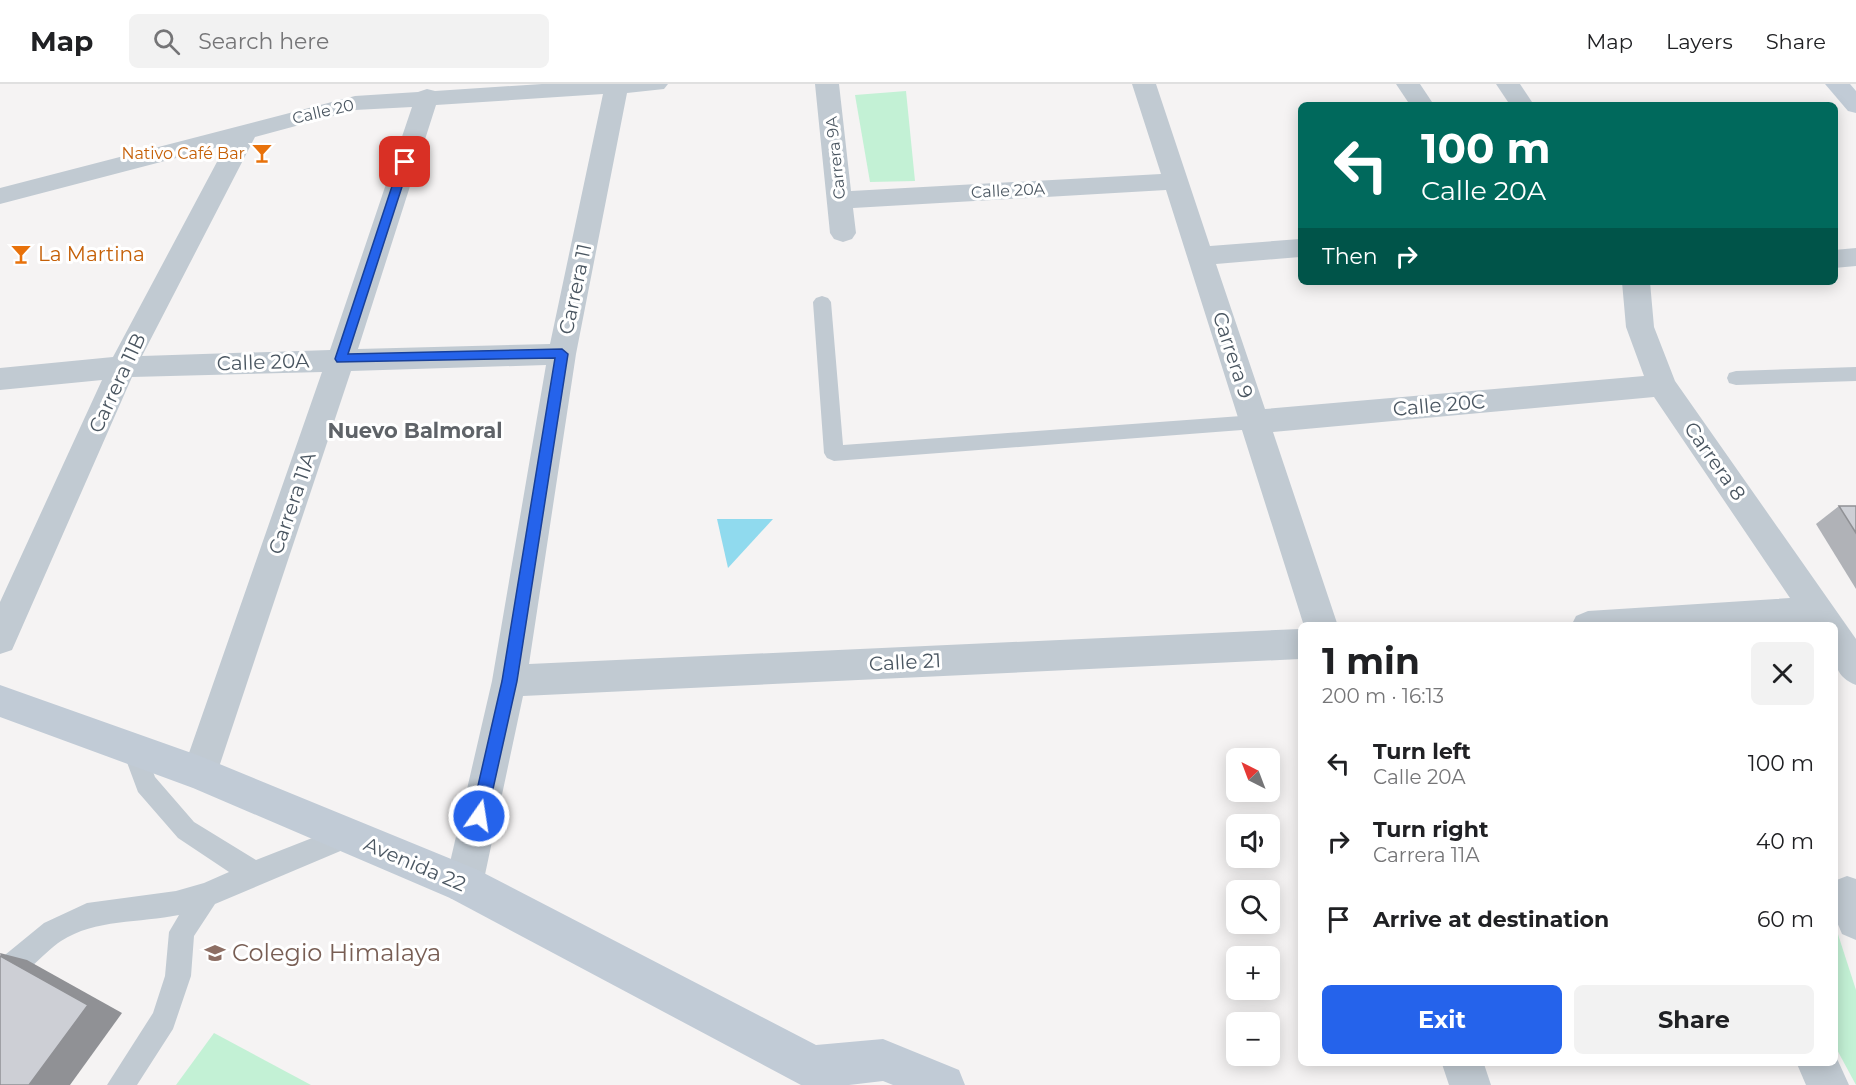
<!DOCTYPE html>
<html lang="en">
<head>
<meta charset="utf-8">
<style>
	:root { --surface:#fff; --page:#f2f2f2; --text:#202124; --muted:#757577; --line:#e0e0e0; --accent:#2563eb }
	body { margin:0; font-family:Montserrat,sans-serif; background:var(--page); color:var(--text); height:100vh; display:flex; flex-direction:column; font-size:22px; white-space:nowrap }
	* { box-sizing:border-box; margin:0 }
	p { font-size:20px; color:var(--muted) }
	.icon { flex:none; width:33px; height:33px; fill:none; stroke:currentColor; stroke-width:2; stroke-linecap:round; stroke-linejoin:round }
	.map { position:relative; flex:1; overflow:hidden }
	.sheet { position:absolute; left:1298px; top:538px; width:540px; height:444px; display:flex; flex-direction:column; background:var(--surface); border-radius:9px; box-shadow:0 3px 15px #0003 }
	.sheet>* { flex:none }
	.hud { position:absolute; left:1298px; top:18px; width:540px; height:183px; border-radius:9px; box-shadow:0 3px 15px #0003; background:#00695c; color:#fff; overflow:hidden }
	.needle { width:39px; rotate:318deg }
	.controls { position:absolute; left:1226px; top:664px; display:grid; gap:12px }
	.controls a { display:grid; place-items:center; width:54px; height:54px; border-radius:9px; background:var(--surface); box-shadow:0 3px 15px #0003; font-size:30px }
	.pin { position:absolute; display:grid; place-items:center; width:51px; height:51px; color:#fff; margin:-26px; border-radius:12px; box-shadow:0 3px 9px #0006 }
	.me { position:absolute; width:66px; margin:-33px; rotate:13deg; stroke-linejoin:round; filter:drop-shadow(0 0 4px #0008) }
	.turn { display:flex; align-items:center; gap:21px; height:126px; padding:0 24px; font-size:27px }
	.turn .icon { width:78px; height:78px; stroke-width:2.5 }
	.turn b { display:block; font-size:42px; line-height:51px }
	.then { display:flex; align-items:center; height:57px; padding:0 24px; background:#0003; gap:12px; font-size:22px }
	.round { display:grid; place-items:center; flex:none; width:63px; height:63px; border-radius:9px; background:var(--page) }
	.headline { display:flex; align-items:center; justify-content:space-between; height:102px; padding:0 24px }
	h1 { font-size:36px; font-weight:700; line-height:45px }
	.button { display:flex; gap:12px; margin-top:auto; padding:12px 24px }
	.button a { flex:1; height:69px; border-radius:9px; background:var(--accent); color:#fff; font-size:24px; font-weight:700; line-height:69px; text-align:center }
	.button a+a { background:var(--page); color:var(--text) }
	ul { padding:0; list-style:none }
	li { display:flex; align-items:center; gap:18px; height:78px; padding:0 24px }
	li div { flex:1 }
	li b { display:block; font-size:22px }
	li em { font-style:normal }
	header { display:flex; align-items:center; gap:36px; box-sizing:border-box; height:84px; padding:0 30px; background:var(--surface); border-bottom:2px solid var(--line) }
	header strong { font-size:28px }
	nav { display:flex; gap:33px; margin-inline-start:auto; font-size:21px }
	.search { width:420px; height:54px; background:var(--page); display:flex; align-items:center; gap:15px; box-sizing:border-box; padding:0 21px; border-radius:9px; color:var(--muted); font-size:22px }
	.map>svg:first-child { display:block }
	.green { fill:#c3f1d5 }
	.water { fill:#90daee }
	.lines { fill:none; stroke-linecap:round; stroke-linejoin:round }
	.lane { fill:#c1cad2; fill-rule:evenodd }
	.street { fill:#c1cad2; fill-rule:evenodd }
	.secondary { fill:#c1cbd6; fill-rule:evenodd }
	.wall { fill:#b0b2b7 }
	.shaded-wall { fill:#909195 }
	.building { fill:#cdcfd5; stroke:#909195; stroke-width:1.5 }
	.route { fill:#2563eb; stroke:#184099; stroke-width:1.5 }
	.labels { text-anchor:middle; stroke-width:6; stroke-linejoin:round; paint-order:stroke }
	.far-street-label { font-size:16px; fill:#4a5661; stroke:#fff }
	.far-food-label { font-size:16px; fill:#c56008; stroke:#fff; text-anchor:end }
	.food-label { font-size:20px; fill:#c56008; stroke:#fff; text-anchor:start }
	.street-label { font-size:20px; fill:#4a5661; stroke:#fff }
	.neighbourhood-label { font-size:21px; font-weight:bold; fill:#5f6368; stroke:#fff }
	.near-education-label { font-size:24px; fill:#785e54; stroke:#fff; text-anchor:start }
</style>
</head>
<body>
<header>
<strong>Map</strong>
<div class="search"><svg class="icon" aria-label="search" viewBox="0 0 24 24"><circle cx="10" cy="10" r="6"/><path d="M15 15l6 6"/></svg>Search here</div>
<nav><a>Map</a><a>Layers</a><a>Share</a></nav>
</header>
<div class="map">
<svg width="1856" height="1001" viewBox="0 0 1856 1001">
	<rect width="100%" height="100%" fill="#f5f3f3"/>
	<g class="green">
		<path d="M 906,7 L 915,97 L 870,98 L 855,11 Z"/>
		<path d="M 1835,841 L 1856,906 L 1856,1001 L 1835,962 Z"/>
		<path d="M 214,949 L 311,1001 L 176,1001 Z"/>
	</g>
	<path class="water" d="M 717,435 L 773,435 L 728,484 Z"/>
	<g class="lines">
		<g class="lane">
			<path d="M 822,212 L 828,214 L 831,218 L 843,361 L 1255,331 L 1262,333 L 1265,338 L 1262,343 L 1255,345 L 834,377 L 827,374 L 824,369 L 813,218 L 816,214 Z"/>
			<path d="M 1856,283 L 1856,297 L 1736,301 L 1729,299 L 1727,294 L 1729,289 L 1736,287 Z"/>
			<path d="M 134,654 L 142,657 L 155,693 L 194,738 L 256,776 L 348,740 L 357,744 L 360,752 L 357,760 L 215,820 L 194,852 L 191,892 L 173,945 L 137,1001 L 107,1001 L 153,929 L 165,892 L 169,848 L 179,831 C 140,839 95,835 61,857 C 42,870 18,899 0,907 L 0,875 L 44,839 L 87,819 L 176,807 L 204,799 L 229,788 L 178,754 L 138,708 L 122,665 L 126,657 Z"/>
		</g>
		<g class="street">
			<path d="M 542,0 L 668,0 L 664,5 L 627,9 L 576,270 L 529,580 L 1300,545 L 1300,575 L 523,612 L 483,800 L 478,814 L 464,819 L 450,814 L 445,800 L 492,597 L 546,281 L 351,287 L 213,701 L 200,706 L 187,701 L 182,689 L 322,288 L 132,293 L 12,566 L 0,570 L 0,518 L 102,296 L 0,306 L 0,284 L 113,273 L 226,61 L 0,120 L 0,104 L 355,12 L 418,8 L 427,5 L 435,7 ZM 603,10 L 550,260 L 358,265 L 436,21 ZM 412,23 L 330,266 L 142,272 L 255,53 L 355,26 Z"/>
			<path d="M 815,0 L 839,0 L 851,107 L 1161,90 L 1132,0 L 1156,0 L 1210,162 L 1300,155 L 1300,173 L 1216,180 L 1265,325 L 1644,292 L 1626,243 L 1622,198 L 1650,198 L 1654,243 L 1675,297 L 1856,555 L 1856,601 C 1829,591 1834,566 1834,542 L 1571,542 L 1576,532 L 1588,527 L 1790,514 L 1654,313 L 1273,348 L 1338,542 L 1304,542 L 1166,106 L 853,124 L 856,149 L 852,155 L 843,158 L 834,155 L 830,149 Z"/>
			<path d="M 1396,0 L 1420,0 L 1434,21 L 1410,21 Z"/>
			<path d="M 1496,0 L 1520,0 L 1534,21 L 1510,21 Z"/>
			<path d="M 1856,164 L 1856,182 L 1834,184 L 1834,166 Z"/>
			<path d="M 1847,792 L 1856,795 L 1856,856 L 1842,850 L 1834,831 L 1834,797 Z"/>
			<path d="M 1834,968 L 1849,1001 L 1806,1001 L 1797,980 L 1834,980 Z"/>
			<path d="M 1442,980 L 1484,980 L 1491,1001 L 1449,1001 Z"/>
		</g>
		<g class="secondary">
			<path d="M 1825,0 L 1850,0 L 1856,7 L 1856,29 L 1848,27 Z"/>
			<path d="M 0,601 L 200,672 L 478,786 L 816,961 L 883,955 L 959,986 L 965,1001 L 893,1001 L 883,997 L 849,1001 L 801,1001 L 450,814 L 193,704 L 0,633 Z"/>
		</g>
	</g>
	<path class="wall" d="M 1839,422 L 1856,422 L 1856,505 L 1816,440 Z"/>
	<path class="shaded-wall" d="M 0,869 L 27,876 L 122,929 L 70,1001 L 29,1001 Z"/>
	<g class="building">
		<path d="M 1839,422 L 1856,422 L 1856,449 Z"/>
		<path d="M 0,872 L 88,921 L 29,1001 L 0,1001 Z"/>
	</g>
	<path class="route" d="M 405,75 L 410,78 L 348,270 L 562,265 L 568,270 L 517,597 L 487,732 L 484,738 L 479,740 L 473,738 L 471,732 L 502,597 L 555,274 L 337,278 L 335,275 L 400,78 Z"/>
	<defs>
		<g id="bar-bare" transform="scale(1.62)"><path d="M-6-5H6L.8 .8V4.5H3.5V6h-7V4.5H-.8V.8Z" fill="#e8710a" stroke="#fff" stroke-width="2.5" paint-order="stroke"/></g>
		<g id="school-bare" transform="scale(1.62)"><path d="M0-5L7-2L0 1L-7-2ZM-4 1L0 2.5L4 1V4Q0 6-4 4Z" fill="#8d6e63" stroke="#fff" stroke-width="2.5" paint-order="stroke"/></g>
	</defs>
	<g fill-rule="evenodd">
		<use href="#bar-bare" x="262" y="69"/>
		<use href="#bar-bare" x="21" y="170"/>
		<use href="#school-bare" x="215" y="869"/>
	</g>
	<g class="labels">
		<g class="far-street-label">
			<text transform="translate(323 27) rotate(-13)" y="6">Calle 20</text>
			<text transform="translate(835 74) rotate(-96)" y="6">Carrera 9A</text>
			<text transform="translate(1008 106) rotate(-3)" y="6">Calle 20A</text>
		</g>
		<g class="far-food-label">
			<text x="245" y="75">Nativo Café Bar</text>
		</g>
		<g class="food-label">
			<text x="38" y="177">La Martina</text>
		</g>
		<g class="street-label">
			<text transform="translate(575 205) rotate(-78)" y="7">Carrera 11</text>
			<text transform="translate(1233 271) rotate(72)" y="7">Carrera 9</text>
			<text transform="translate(263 278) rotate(-2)" y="7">Calle 20A</text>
			<text transform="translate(117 299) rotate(-65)" y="7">Carrera 11B</text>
			<text transform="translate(1439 321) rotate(-5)" y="7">Calle 20C</text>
			<text transform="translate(1715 377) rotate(55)" y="7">Carrera 8</text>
			<text transform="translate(292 419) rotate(-71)" y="7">Carrera 11A</text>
			<text transform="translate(905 578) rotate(-3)" y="7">Calle 21</text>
			<text transform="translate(415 780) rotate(23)" y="7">Avenida 22</text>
		</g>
		<g class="neighbourhood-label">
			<text x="415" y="354">Nuevo Balmoral</text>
		</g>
		<g class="near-education-label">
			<text x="232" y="877">Colegio Himalaya</text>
		</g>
	</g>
</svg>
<div class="controls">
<a><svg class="needle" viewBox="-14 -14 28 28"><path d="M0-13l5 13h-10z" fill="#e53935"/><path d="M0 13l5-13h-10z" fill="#757577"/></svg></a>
<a><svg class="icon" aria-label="sound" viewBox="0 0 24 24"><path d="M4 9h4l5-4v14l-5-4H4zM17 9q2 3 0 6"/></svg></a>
<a><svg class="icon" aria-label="search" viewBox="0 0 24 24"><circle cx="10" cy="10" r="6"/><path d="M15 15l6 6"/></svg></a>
<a>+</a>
<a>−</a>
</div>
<div class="pin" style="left:405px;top:78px;background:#d93025"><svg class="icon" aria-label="arrive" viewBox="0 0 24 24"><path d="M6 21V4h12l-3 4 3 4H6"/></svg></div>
<svg class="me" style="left:479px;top:732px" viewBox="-20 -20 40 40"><circle r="17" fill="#2563eb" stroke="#fff" stroke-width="3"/><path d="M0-11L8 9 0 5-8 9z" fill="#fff"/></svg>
<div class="hud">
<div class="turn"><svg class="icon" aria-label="left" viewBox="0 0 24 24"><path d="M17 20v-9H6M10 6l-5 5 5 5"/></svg><div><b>100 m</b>Calle 20A</div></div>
<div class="then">Then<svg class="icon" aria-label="right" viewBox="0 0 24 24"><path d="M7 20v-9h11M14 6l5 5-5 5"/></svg></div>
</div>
<section class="sheet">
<div class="headline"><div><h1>1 min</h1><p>200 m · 16:13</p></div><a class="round"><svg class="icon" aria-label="close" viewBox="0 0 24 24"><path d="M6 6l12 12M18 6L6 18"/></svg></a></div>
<ul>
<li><svg class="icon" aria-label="left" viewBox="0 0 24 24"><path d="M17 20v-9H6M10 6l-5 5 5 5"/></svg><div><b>Turn left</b><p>Calle 20A</p></div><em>100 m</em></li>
<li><svg class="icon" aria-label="right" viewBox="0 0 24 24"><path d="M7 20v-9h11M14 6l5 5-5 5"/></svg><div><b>Turn right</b><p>Carrera 11A</p></div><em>40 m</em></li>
<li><svg class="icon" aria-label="arrive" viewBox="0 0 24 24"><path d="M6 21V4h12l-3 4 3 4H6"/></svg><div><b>Arrive at destination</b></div><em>60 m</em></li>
</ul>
<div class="button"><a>Exit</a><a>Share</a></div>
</section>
</div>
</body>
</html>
